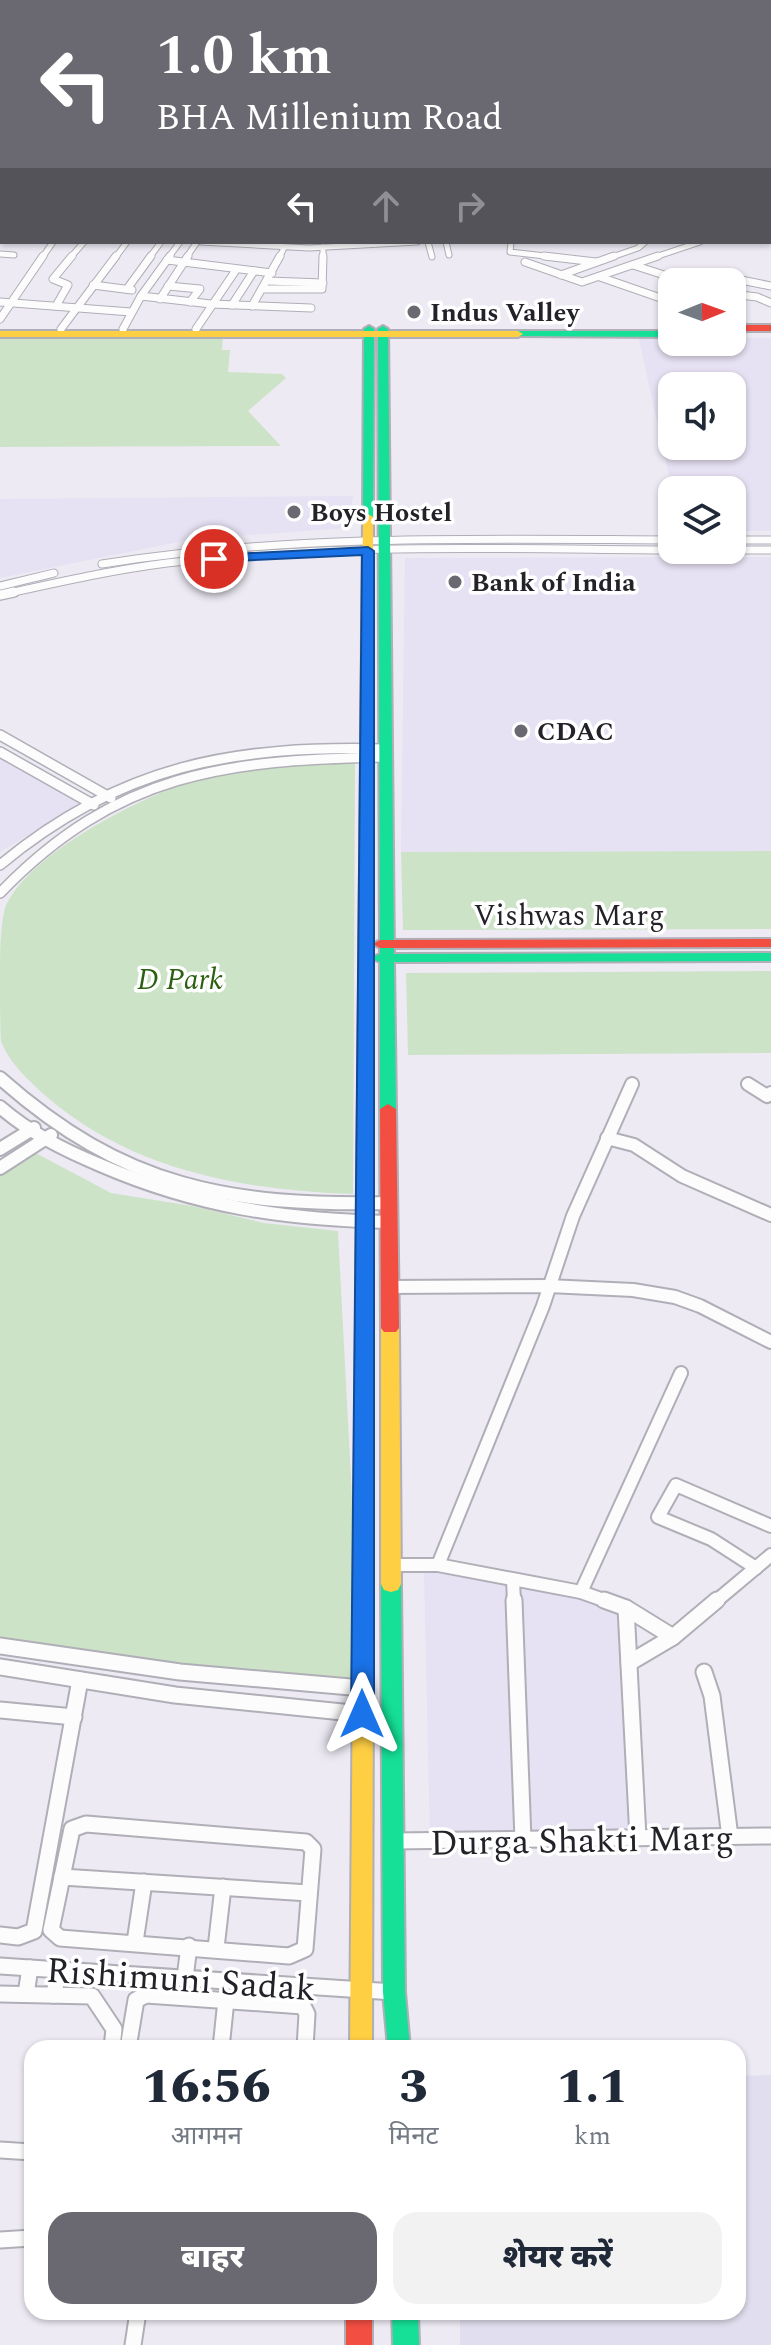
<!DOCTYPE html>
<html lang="hi">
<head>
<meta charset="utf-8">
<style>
	:root { --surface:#fff; --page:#f2f2f3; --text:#1f2937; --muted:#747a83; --accent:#6a6870 }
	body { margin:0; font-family:Spectral,"Noto Sans Devanagari",serif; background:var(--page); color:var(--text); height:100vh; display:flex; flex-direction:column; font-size:30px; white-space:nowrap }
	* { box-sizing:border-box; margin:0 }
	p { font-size:26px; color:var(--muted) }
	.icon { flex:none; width:44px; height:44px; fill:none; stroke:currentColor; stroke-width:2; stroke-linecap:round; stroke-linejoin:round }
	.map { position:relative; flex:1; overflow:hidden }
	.sheet { position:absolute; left:24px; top:2040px; width:722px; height:280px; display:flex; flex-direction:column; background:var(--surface); border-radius:24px; box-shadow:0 2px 6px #0004 }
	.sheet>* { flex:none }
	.banner { position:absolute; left:0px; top:0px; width:772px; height:244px; box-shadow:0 2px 6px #0004; background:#6a6870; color:#fff; overflow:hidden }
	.needle { width:52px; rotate:89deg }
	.fabs { position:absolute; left:658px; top:268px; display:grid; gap:16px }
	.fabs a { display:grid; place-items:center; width:88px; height:88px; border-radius:16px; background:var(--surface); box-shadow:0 2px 6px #0004; font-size:40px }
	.pin { position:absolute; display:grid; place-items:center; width:68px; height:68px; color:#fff; margin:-34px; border:4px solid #fff; border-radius:50%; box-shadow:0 2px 8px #0007 }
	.me { position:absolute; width:88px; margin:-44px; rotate:0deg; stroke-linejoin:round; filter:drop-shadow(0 0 6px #0008) }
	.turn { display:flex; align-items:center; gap:28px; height:168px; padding:0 24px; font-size:36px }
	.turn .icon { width:104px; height:104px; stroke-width:2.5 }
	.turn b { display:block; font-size:56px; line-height:68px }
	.lanes { display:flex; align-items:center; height:76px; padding:0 24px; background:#0003; justify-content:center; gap:40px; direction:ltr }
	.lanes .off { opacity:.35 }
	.eta { display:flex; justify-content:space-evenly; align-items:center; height:136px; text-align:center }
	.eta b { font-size:48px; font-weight:800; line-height:56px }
	.action { display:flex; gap:16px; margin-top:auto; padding:16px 24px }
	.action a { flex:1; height:92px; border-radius:24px; background:var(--accent); color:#fff; font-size:32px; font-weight:800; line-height:92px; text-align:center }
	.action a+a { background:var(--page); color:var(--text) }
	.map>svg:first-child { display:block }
	.built { fill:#e6e1f3; fill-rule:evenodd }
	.medical { fill:#e1deef }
	.green { fill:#cde3c8 }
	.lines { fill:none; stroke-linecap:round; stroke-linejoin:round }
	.street-far4-casing { stroke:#b0aeb6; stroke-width:7 }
	.street-far3-casing { stroke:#b0aeb6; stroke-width:9 }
	.street-far2-casing { stroke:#b0aeb6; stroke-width:12 }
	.street-far1-casing { stroke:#b0aeb6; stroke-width:16 }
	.street-casing { stroke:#b0aeb6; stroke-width:19 }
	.fast-casing { stroke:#b0aeb6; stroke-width:4 }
	.slow-casing { stroke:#b0aeb6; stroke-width:4 }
	.jam-casing { stroke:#b0aeb6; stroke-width:4 }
	.street-far4 { stroke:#fcfcfd; stroke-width:5 }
	.street-far3 { stroke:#fcfcfd; stroke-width:7 }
	.street-far2 { stroke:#fcfcfd; stroke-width:9 }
	.street-far1 { stroke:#fcfcfd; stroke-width:12 }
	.street { stroke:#fcfcfd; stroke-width:15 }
	.fast { fill:#16e098; fill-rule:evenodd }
	.slow { fill:#ffcf43; fill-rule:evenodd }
	.jam { fill:#f24e42; fill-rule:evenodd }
	.route { fill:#1a73e8; stroke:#114b97; stroke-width:2 }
	.poi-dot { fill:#6a6870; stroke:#fff; stroke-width:3 }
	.labels { text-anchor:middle; stroke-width:7; stroke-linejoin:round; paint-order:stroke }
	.far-poi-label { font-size:26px; font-weight:bold; fill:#242229; stroke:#fff; text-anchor:start }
	.street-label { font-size:30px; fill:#242229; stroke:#fff }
	.park-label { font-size:30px; font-style:italic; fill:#2b6011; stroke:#fff }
	.near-street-label { font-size:36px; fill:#242229; stroke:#fff }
</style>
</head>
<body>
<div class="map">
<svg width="771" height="2345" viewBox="0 0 771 2345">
	<rect width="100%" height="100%" fill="#edeaf4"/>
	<g class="built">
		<path d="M 672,338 L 672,342 L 732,342 L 732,338 L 771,338 L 771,531 L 732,531 L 732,490 L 672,490 L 639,339 ZM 672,386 L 732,386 L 732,446 L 672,446 Z"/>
		<path d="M 353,496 L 348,528 L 193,539 L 0,578 L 0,499 Z"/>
		<path d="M 771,557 L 771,851 L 401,852 L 405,558 Z"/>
		<path d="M 0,758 L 81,804 L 0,852 Z"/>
		<path d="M 438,1565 L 626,1608 L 638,1838 L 430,1841 L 424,1569 Z"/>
	</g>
	<path class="medical" d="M 771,2075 L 771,2345 L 460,2345 L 460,2312 L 738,2312 L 738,2076 Z"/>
	<g class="green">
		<path d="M 0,336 L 223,336 L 222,350 L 230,350 L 228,372 L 282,374 L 286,378 L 248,411 L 281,446 L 0,447 Z"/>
		<path d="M 313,762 L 355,762 L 353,1194 C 243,1190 133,1171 47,1097 C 30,1082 9,1063 1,1041 C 0,1026 0,991 0,975 C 0,952 0,929 5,908 C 26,855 140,797 193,781 C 231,769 273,766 313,762 Z"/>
		<path d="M 771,851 L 771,929 L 403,930 L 401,852 Z"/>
		<path d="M 771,971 L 771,1053 L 408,1055 L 406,973 Z"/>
		<path d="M 30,1150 L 111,1193 L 192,1206 L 264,1223 L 338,1231 L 362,1688 L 0,1643 L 0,1168 Z"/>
	</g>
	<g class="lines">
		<g class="street-far4-casing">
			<g id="street-far4">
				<path d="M 50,0 L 58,2"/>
				<path d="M 265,0 L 284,2"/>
				<path d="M 313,0 L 331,2"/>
				<path d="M 362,0 L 370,1"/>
				<path d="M 493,0 L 507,2"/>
				<path d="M 597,0 L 600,2"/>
				<path d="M 35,2 L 40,0"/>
				<path d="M 103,2 L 108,0"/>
				<path d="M 122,2 L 127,0"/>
				<path d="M 142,2 L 147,0"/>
				<path d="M 174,2 L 177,0"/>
				<path d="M 394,2 L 398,0"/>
				<path d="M 415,2 L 419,0"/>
				<path d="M 472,2 L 475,0"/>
				<path d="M 552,2 L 557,0"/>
				<path d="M 673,2 L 701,0"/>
				<path d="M 201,242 L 309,248 L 417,242"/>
				<path d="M 428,242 L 432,257"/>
				<path d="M 446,242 L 449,255"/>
				<path d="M 511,242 L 510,252 L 563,258"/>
				<path d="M 0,254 L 14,255"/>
				<path d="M 42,258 L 53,242"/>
				<path d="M 70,258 L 84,242"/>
				<path d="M 115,258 L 127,242"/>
				<path d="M 149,258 L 161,242"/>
				<path d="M 168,258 L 180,242"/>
				<path d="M 186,258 L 197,242"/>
				<path d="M 279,258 L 284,248"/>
				<path d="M 323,258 L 323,247"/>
				<path d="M 609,258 L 638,248 L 645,242"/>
				<path d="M 652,258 L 700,242"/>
			</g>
		</g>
		<g class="street-far3-casing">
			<g id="street-far3">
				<path d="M 544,256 L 596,262"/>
				<path d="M 167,260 L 272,273"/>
				<path d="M 525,262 L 582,282 L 658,256"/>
				<path d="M 633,265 L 686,282"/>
				<path d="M 561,275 L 614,256"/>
				<path d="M 600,277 L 672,302"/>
				<path d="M 736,279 L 771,286"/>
				<path d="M 268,281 L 323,283"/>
				<path d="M 93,285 L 132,290"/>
				<path d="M 168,286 L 200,289 L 190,302"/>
				<path d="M 127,289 L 151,256"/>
				<path d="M 264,289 L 322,289 L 323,256"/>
				<path d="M 732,294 L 757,297 L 771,303"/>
				<path d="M 141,296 L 170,256"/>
				<path d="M 160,299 L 188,256"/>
				<path d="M 0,302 L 131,312"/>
				<path d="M 232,305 L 254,271"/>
				<path d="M 56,306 L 68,285 L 53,279 L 72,256"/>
				<path d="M 252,306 L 280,256"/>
				<path d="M 0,319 L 43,256"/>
				<path d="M 61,329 L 116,256"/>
				<path d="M 123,329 L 141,296 L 211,304 L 311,308"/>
				<path d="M 196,329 L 236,270"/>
				<path d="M 732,540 L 771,540"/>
				<path d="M 732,550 L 771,550"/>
				<path d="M 102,564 C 291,534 481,539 672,540"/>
				<path d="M 0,586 L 54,573"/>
				<path d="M 5,594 C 59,582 112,570 167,563 C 334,543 504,549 672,550"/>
			</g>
		</g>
		<g class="street-far2-casing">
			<g id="street-far2">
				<path d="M 0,595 L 14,592"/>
				<path d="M 0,735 L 111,798"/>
				<path d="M 0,752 L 94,805"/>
				<path d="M 0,865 C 120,765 234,745 386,749"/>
				<path d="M 0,893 C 117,772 226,760 386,757"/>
			</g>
		</g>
		<g class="street-far1-casing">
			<g id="street-far1">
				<path d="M 0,1078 C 124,1188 229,1206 390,1203"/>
				<path d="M 748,1084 L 767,1096 L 771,1093"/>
				<path d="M 0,1107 C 30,1133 64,1150 100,1165 C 197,1207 286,1220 391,1222"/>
				<path d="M 607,1138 L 634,1145 L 682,1176 L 771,1215"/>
				<path d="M 0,1149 L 34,1128"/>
				<path d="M 0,1168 L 51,1135"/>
				<path d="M 389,1287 L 548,1286 L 633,1290 L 675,1297 L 700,1306 L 771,1342"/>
				<path d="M 391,1565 L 438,1565 L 543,1306 L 573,1216 L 632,1084"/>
				<path d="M 438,1565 L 581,1592 L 609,1602"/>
				<path d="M 756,1568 L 711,1539 L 658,1517 L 676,1485 L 771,1526"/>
				<path d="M 513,1580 L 514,1602"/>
				<path d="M 581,1592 L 681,1373"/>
				<path d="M 715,1602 L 771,1555"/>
			</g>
		</g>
		<g class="street-casing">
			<g id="street">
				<path d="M 514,1600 L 523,1840"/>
				<path d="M 604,1600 L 626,1608 L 673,1637 L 717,1600"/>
				<path d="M 626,1608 L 638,1838"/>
				<path d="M 0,1646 L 180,1672 L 362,1688"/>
				<path d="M 629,1663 L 673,1637"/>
				<path d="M 0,1667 L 175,1695 L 362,1714"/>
				<path d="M 704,1672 L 712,1696 L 730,1837"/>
				<path d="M 0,1710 L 74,1717"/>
				<path d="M 86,1824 L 306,1842 L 313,1849 L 305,1949 L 289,1956 L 60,1938 L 51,1930 L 72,1829 Z"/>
				<path d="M 393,1841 L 771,1836"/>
				<path d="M 62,1877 L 309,1893"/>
				<path d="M 0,1935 L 18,1937 L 34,1931 L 80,1680"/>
				<path d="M 135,1942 L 144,1882"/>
				<path d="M 216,1948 L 223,1887"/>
				<path d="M 0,1966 L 394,1992"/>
				<path d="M 185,1978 L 189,1946"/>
				<path d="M 0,1994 L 92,1996 L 114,2029 L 112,2048"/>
				<path d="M 26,1994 L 30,1968"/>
				<path d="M 54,1995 L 58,1970"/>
				<path d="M 128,2048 L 136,2000 L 146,1995 L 303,2006 L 307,2014 L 305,2048"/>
				<path d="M 221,2048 L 226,2000"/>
				<path d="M 0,2150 L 32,2152"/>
				<path d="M 0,2240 L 32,2238"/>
				<path d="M 133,2345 L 138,2312"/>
			</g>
		</g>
		<g class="fast-casing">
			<g id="fast">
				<path d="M 369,326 L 374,329 L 373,517 L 368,520 L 363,517 L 364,329 Z"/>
				<path d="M 383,326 L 388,329 L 394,954 L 771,953 L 771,961 L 394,962 L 396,1109 L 388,1114 L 380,1109 L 380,962 L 370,958 L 380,954 L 378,329 Z"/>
				<path d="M 518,331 L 672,331 L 672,337 L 515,336 L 513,334 Z"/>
				<path d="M 366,981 L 373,985 L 373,1666 L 370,1672 L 363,1674 L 356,1672 L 353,1666 L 359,985 Z"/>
				<path d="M 391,1576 L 398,1578 L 401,1584 L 405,1992 L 410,2048 L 388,2048 L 383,1992 L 381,1584 L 384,1578 Z"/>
				<path d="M 392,2312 L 418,2312 L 419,2345 L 393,2345 Z"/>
			</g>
		</g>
		<g class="slow-casing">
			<g id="slow">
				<path d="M 0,331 L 518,331 L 523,334 L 518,337 L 0,337 Z"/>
				<path d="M 368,514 L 373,517 L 373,985 L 366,989 L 359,985 L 363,517 Z"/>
				<path d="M 390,1322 L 396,1324 L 399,1328 L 401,1584 L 398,1590 L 391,1592 L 384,1590 L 381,1584 L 381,1328 L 384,1324 Z"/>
				<path d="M 363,1658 L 370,1660 L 373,1666 L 372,2048 L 350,2048 L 353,1666 L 356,1660 Z"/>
			</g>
		</g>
		<g class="jam-casing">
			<g id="jam">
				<rect x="732" y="325" width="39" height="6"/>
				<path d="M 771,939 L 771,947 L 380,948 L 373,944 L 380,940 Z"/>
				<path d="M 388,1104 L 396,1109 L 399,1328 L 396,1332 L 384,1332 L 381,1328 L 380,1109 Z"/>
				<rect x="346" y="2312" width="26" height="33"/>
			</g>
		</g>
		<use href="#street-far4" class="street-far4"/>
		<use href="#street-far3" class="street-far3"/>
		<use href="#street-far2" class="street-far2"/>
		<use href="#street-far1" class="street-far1"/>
		<use href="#street" class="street"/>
		<use href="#fast" class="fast"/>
		<use href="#slow" class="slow"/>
		<use href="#jam" class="jam"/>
	</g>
	<path class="route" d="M 368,547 L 374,551 L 374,1714 L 371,1721 L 362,1724 L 354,1721 L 351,1714 L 362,555 L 214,562 L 208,559 L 214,555 Z"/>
	<g class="poi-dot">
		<circle cx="414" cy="312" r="8"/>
		<circle cx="294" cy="512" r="8"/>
		<circle cx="455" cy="582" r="8"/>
		<circle cx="521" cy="731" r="8"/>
	</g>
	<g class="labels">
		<g class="far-poi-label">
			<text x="430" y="321">Indus Valley</text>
			<text x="310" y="521">Boys Hostel</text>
			<text x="471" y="591">Bank of India</text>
			<text x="537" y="740">CDAC</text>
		</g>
		<g class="street-label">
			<text x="569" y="925">Vishwas Marg</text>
		</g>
		<g class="park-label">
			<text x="180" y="989">D Park</text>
		</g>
		<g class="near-street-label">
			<text transform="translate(582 1839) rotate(-1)" y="13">Durga Shakti Marg</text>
			<text transform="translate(181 1978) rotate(4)" y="13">Rishimuni Sadak</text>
		</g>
	</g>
</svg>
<div class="fabs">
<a><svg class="needle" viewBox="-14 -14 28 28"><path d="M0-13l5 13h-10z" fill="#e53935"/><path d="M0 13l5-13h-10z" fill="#747a83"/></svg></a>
<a><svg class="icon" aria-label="sound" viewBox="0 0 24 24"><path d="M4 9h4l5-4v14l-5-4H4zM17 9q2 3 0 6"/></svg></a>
<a><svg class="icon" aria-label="layers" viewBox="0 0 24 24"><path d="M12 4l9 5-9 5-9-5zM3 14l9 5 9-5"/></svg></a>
</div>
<div class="pin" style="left:214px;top:559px;background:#d93025"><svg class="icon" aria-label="arrive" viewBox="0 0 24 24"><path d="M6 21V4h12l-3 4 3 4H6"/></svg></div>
<svg class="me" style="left:362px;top:1714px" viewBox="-20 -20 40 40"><path d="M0-17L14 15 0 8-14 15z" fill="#1a73e8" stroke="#fff" stroke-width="4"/></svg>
<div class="banner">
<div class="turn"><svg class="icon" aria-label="left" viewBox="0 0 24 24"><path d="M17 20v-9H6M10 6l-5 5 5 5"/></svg><div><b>1.0 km</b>BHA Millenium Road</div></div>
<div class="lanes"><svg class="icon" aria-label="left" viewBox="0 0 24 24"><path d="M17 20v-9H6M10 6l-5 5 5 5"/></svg><svg class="icon off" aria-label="ahead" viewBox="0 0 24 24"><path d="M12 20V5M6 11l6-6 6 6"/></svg><svg class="icon off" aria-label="right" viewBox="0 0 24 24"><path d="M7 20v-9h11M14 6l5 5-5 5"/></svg></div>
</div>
<section class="sheet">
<div class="eta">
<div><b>16:56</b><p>आगमन</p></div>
<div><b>3</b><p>मिनट</p></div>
<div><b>1.1</b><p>km</p></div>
</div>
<div class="action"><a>बाहर</a><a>शेयर करें</a></div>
</section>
</div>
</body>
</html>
